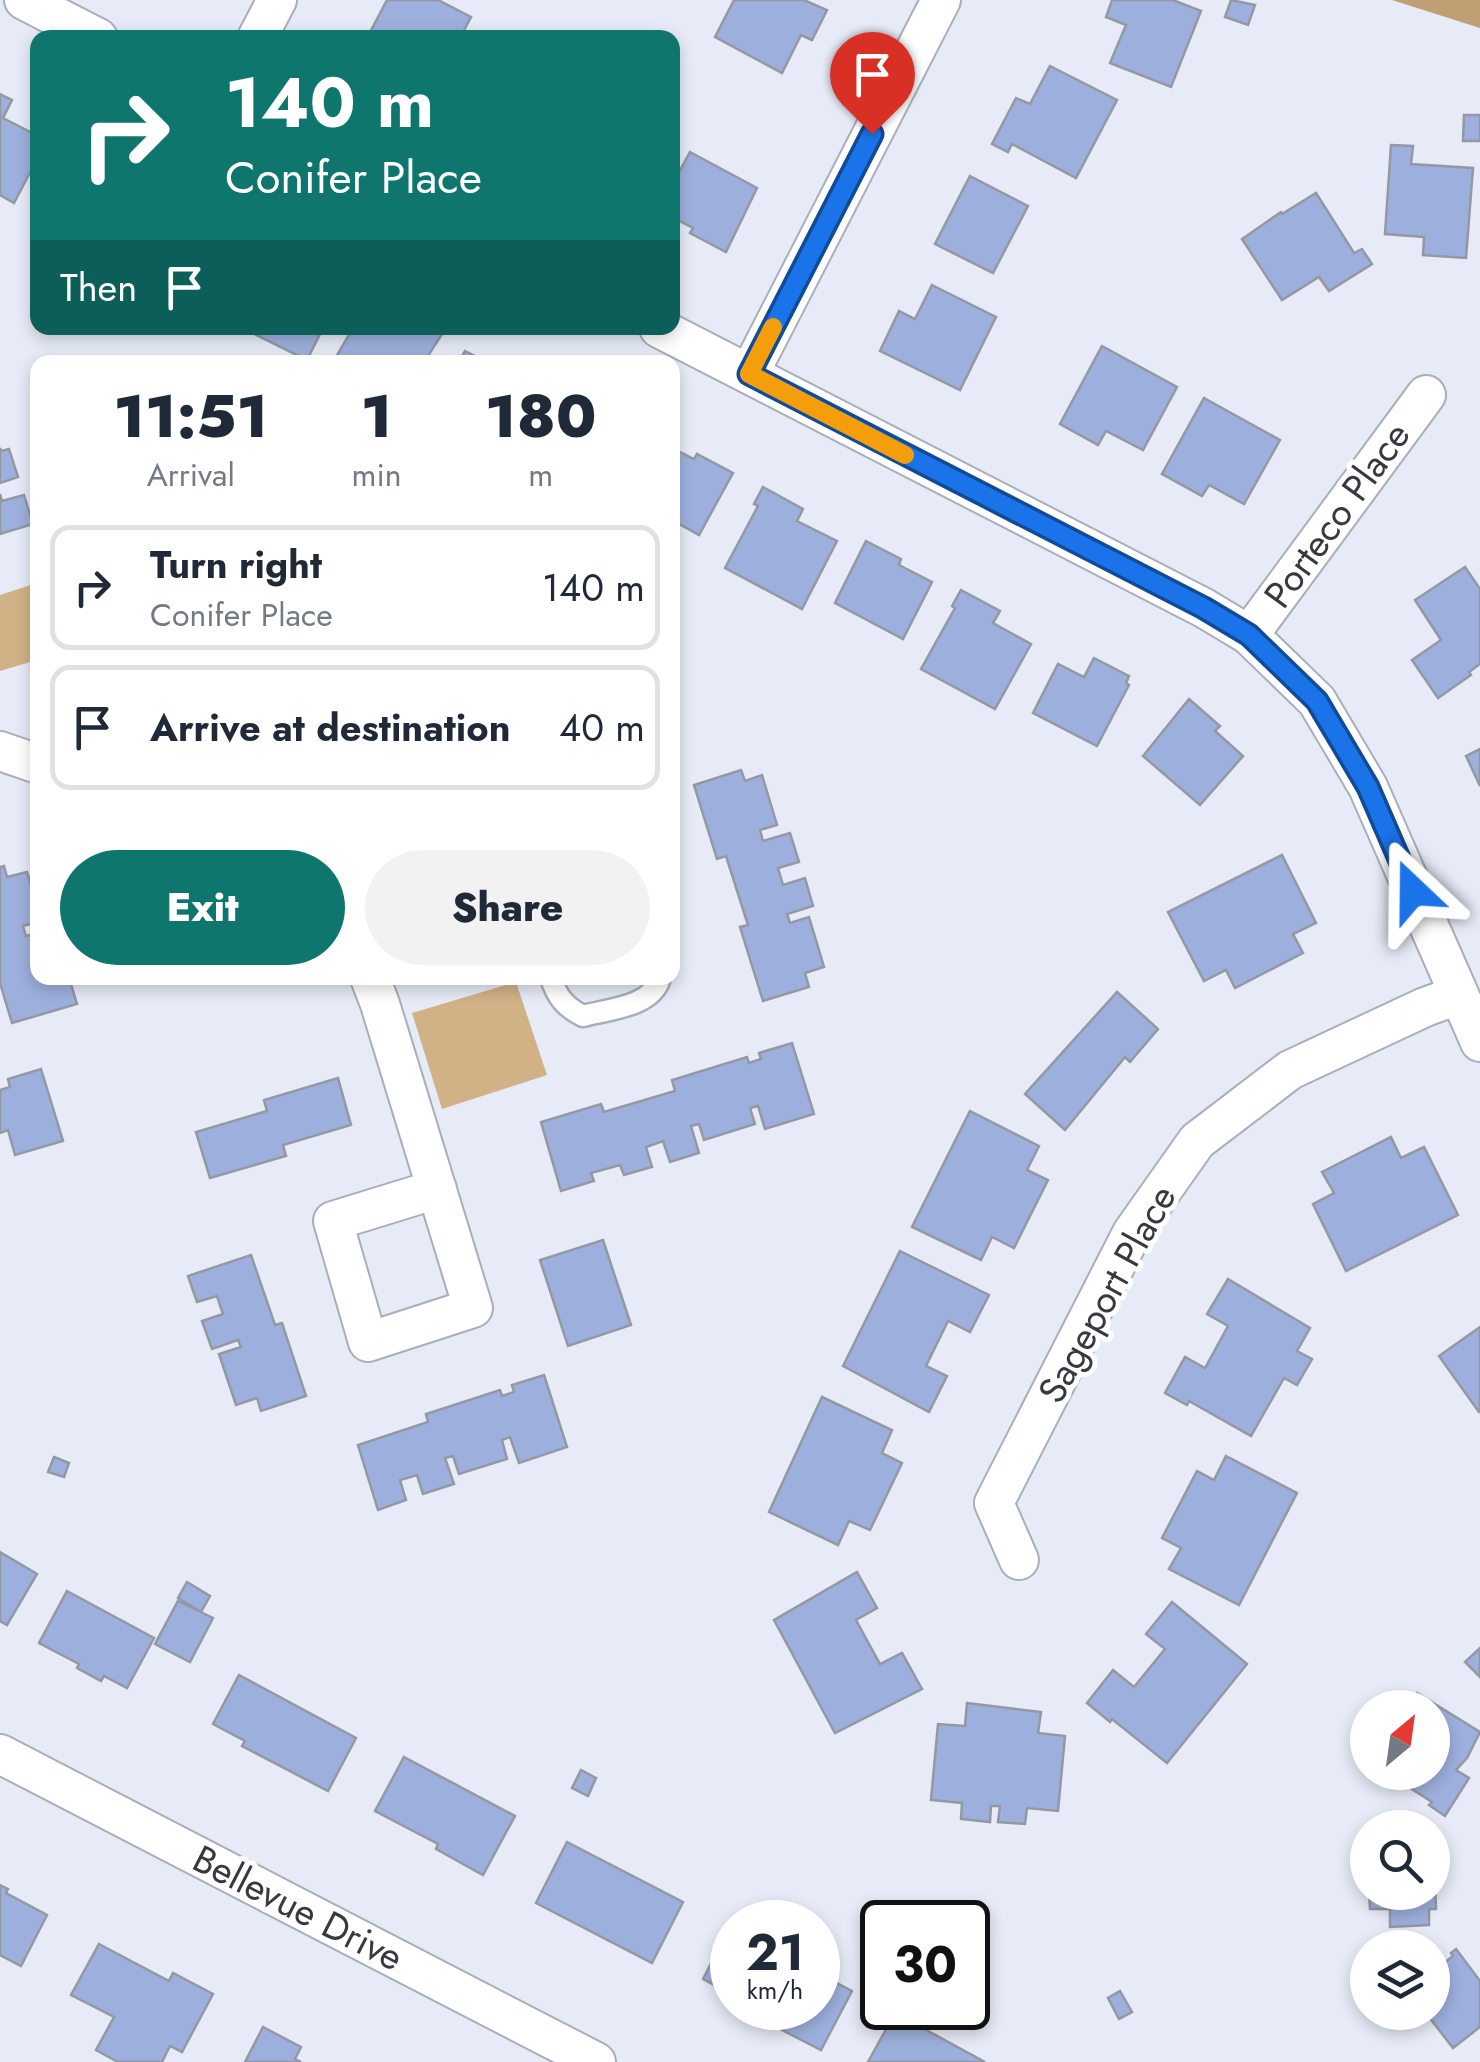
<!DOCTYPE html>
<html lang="en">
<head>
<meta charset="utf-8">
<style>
	:root { --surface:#fff; --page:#f2f2f3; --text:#1f2937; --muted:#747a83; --line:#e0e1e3; --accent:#0f766e }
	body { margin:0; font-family:Jost,sans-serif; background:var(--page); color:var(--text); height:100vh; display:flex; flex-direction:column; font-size:38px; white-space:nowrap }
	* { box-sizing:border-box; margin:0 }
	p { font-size:32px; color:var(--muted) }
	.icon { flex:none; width:55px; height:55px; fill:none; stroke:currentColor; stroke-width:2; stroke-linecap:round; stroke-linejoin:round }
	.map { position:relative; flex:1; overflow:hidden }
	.details { position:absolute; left:30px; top:355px; width:650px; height:630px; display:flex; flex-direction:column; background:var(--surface); border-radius:20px; box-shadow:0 5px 15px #0003 }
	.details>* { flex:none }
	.banner { position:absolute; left:30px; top:30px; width:650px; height:305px; border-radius:20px; box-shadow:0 5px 15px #0003; background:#0f766e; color:#fff; overflow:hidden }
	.needle { width:65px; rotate:29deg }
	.tools { position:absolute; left:1350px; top:1690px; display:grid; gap:20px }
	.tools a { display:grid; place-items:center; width:100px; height:100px; border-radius:50%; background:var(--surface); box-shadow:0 5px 15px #0003; font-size:50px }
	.speed { position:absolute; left:710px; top:1900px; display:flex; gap:20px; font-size:50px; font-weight:700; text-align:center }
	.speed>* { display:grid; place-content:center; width:130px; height:130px; border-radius:50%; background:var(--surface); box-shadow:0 5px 15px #0003; line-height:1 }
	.speed small { font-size:25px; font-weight:400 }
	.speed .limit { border:5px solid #111; border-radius:15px; background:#fff; color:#111 }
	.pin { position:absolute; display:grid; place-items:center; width:85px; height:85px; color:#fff; margin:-102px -42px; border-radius:50% 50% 50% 0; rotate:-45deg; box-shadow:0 0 10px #0007 }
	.pin .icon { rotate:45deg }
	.me { position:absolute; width:110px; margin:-55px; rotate:337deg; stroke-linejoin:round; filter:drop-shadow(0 0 8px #0008) }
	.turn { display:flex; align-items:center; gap:35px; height:210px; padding:0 30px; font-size:45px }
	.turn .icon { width:130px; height:130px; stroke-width:2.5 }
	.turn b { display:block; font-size:70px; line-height:85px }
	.then { display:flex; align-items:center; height:95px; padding:0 30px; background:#0003; gap:20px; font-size:38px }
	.eta { display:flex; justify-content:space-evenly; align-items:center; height:170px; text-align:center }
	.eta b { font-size:60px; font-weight:800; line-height:70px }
	.button { display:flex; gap:20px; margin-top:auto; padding:20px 30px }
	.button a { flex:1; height:115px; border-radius:60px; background:var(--accent); color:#fff; font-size:40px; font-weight:800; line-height:115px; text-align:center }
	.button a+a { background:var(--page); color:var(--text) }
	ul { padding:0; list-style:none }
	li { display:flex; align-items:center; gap:30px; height:125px; margin:0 20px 15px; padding:0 10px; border:5px solid var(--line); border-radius:20px }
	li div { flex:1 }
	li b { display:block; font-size:38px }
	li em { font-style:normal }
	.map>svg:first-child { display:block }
	.green { fill:#d1b287 }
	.forest { fill:#bfa074 }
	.building { fill:#9db0dd; stroke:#9398a3; stroke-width:2.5 }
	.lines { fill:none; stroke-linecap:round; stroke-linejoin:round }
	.lane-casing { stroke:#a9aeba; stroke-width:25 }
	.street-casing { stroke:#a9aeba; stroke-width:42 }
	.lane { stroke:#fff; stroke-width:20 }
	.street { stroke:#fff; stroke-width:38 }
	.route-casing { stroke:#114b97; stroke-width:25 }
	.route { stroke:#1a73e8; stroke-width:18 }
	.slow { stroke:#f59e0b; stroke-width:18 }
	.labels { text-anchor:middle; stroke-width:10; stroke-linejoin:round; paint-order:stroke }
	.street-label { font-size:38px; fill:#37393e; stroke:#fff }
</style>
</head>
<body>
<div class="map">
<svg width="1480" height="2062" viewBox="0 0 1480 2062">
	<rect width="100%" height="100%" fill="#e6ebf7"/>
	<g class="green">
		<path d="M 37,583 L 37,660 L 0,671 L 0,595 Z"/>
		<path d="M 516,982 L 547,1075 L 442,1109 L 412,1013 Z"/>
	</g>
	<path class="forest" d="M 1392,0 L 1480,0 L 1480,28 Z"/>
	<g class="building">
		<path d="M 387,0 L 438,0 L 471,17 L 460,38 L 367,38 Z"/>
		<path d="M 734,0 L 804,0 L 827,10 L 812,40 L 801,35 L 782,73 L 715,37 Z"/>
		<path d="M 1112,0 L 1173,0 L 1201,11 L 1171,87 L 1110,63 L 1126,25 L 1106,17 Z"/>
		<path d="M 1231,0 L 1255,5 L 1248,25 L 1225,17 Z"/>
		<path d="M 1050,66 L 1117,100 L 1076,178 L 1012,144 L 1008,152 L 992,144 L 1016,98 L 1030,104 Z"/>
		<path d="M 0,94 L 12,100 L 3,118 L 38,136 L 38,157 L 14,203 L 0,195 Z"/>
		<path d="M 1464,115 L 1480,115 L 1480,141 L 1463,141 Z"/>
		<path d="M 1391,145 L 1413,146 L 1411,164 L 1473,168 L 1466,258 L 1423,255 L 1424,237 L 1385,234 Z"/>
		<path d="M 690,152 L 757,188 L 726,252 L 690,233 L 693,228 L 672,217 L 672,185 Z"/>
		<path d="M 970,176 L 1028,206 L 993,273 L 935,244 Z"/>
		<path d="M 1316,193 L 1354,253 L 1362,249 L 1372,264 L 1329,291 L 1319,277 L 1282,300 L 1242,239 L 1281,212 L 1282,214 Z"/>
		<path d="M 932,285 L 996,317 L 960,390 L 880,351 L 899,311 L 915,319 Z"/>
		<path d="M 242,328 L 323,328 L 307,360 Z"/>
		<path d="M 353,328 L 446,328 L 424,362 L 333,362 Z"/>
		<path d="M 1102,346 L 1177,387 L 1143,450 L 1106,431 L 1098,445 L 1060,424 Z"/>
		<path d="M 465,351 L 487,362 L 459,362 Z"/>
		<path d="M 1204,398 L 1280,440 L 1244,504 L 1209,485 L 1202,496 L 1162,474 Z"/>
		<path d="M 0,448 L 1,451 L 9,449 L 18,477 L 0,483 Z"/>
		<path d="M 672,448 L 694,459 L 697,454 L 733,473 L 699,535 L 672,520 Z"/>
		<path d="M 763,487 L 803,509 L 797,521 L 837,541 L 802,609 L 725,568 L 758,506 L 754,504 Z"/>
		<path d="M 0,494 L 2,501 L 24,495 L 33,524 L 0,534 Z"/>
		<path d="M 866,541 L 901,559 L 899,565 L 932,582 L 903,639 L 835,603 Z"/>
		<path d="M 1465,567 L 1480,589 L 1480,664 L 1469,672 L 1471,675 L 1438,698 L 1412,660 L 1441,640 L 1415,600 Z"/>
		<path d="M 961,590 L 1000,611 L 993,623 L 1031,644 L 995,709 L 921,669 L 955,608 L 952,606 Z"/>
		<path d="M 1094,658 L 1129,676 L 1126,683 L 1129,685 L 1097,746 L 1033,713 L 1058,664 L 1084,677 Z"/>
		<path d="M 1189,699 L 1220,726 L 1215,731 L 1243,756 L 1200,805 L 1143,756 Z"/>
		<path d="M 1480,749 L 1480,786 L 1466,756 Z"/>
		<path d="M 741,770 L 745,781 L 762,775 L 777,825 L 760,830 L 763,841 L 790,833 L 799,862 L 778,868 L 783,885 L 805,878 L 813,906 L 787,914 L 790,923 L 809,917 L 824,967 L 805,973 L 809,987 L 763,1001 L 740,927 L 748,925 L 726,856 L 717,859 L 694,785 Z"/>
		<path d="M 1282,855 L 1316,923 L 1293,934 L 1303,953 L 1235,988 L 1226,970 L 1204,981 L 1168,912 Z"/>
		<path d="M 4,866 L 7,877 L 27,872 L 38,906 L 38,922 L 23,926 L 26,936 L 38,933 L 38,978 L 47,978 L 48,981 L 69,978 L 77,1004 L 12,1023 L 0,983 L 0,867 Z"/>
		<path d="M 1117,992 L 1158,1029 L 1130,1062 L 1125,1057 L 1065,1130 L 1025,1094 Z"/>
		<path d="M 792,1043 L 814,1114 L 765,1129 L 758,1106 L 750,1108 L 755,1124 L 704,1140 L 699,1124 L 691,1126 L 699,1153 L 670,1162 L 663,1141 L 646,1147 L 652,1167 L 624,1175 L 620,1165 L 591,1173 L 594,1181 L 561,1191 L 541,1122 L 601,1104 L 604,1112 L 675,1091 L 672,1080 L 747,1057 L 749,1063 L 761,1059 L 759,1053 Z"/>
		<path d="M 41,1069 L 63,1141 L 15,1155 L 8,1130 L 0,1133 L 0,1090 L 10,1087 L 8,1079 Z"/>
		<path d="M 338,1078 L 351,1125 L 283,1145 L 286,1156 L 210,1178 L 196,1132 L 267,1111 L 264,1100 Z"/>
		<path d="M 970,1111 L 1039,1146 L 1027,1170 L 1048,1180 L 1014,1248 L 992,1237 L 981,1260 L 912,1227 Z"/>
		<path d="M 1391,1137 L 1401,1158 L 1424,1147 L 1458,1215 L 1346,1271 L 1313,1204 L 1334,1193 L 1322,1172 Z"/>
		<path d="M 603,1240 L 631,1325 L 568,1346 L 540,1260 Z"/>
		<path d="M 900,1251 L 989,1295 L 970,1332 L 948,1321 L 926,1366 L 947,1376 L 929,1412 L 843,1366 Z"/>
		<path d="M 251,1255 L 275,1325 L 282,1323 L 306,1396 L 261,1411 L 257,1398 L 236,1405 L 219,1354 L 241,1347 L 238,1340 L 212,1349 L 202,1321 L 223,1314 L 217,1296 L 197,1302 L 188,1276 Z"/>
		<path d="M 1228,1279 L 1310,1328 L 1297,1351 L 1312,1359 L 1297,1385 L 1284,1378 L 1251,1436 L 1189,1401 L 1187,1405 L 1165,1393 L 1185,1357 L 1205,1368 L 1228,1326 L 1207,1314 Z"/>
		<path d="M 1480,1327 L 1480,1412 L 1479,1412 L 1439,1356 Z"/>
		<path d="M 544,1375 L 567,1447 L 519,1463 L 510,1437 L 502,1440 L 507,1459 L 459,1474 L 453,1456 L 445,1458 L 454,1484 L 423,1494 L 417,1475 L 400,1480 L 406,1500 L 378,1510 L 358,1445 L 428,1422 L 426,1414 L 500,1390 L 502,1396 L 514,1392 L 512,1385 Z"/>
		<path d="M 822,1397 L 892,1430 L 882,1453 L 902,1463 L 870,1530 L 849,1521 L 838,1545 L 769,1512 Z"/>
		<path d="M 1226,1456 L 1297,1493 L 1239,1605 L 1169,1569 L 1181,1548 L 1162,1538 L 1197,1471 L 1214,1480 Z"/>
		<path d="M 54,1457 L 69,1463 L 64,1477 L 48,1472 Z"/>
		<path d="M 0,1552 L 37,1574 L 7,1625 L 0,1621 Z"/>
		<path d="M 857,1572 L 877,1608 L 856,1620 L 880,1664 L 902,1653 L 922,1689 L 835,1733 L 774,1620 Z"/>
		<path d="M 187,1582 L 210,1596 L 201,1612 L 178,1598 Z"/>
		<path d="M 67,1591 L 154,1638 L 127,1688 L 104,1676 L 101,1681 L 77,1668 L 79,1664 L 39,1643 Z"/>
		<path d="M 178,1601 L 213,1618 L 190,1662 L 155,1644 Z"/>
		<path d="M 1172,1602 L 1247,1664 L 1167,1763 L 1112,1719 L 1110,1722 L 1087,1703 L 1113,1670 L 1134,1687 L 1165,1649 L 1146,1634 Z"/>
		<path d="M 1480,1648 L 1480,1677 L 1465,1662 Z"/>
		<path d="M 239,1675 L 356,1738 L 328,1791 L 242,1746 L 245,1741 L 213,1724 Z"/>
		<path d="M 1417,1693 L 1480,1732 L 1467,1758 L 1456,1770 L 1469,1778 L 1445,1816 L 1429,1805 L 1432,1802 L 1385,1772 L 1432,1772 L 1432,1708 L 1408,1708 Z"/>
		<path d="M 967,1703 L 1041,1712 L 1038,1733 L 1065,1736 L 1058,1811 L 1027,1808 L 1025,1824 L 998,1822 L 1000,1806 L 991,1806 L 990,1822 L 961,1819 L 962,1803 L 931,1800 L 938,1724 L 965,1726 Z"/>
		<path d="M 404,1757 L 515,1816 L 483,1875 L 436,1849 L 438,1844 L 375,1811 Z"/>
		<path d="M 581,1770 L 596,1778 L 588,1796 L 572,1788 Z"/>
		<path d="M 1432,1833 L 1438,1833 L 1439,1878 L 1435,1877 L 1436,1909 L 1429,1909 L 1429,1925 L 1390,1927 L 1390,1909 L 1370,1909 L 1369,1892 L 1432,1892 Z"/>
		<path d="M 567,1842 L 683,1902 L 652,1963 L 536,1903 Z"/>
		<path d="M 0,1885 L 8,1889 L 6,1893 L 47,1915 L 21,1966 L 0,1955 Z"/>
		<path d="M 963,1910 L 977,1917 L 968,1934 L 968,1922 L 956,1922 Z"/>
		<path d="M 730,1927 L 732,1929 L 732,1995 L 703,1979 Z"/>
		<path d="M 99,1944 L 169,1981 L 173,1973 L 213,1994 L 182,2052 L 170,2046 L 162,2062 L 118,2062 L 96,2050 L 114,2017 L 71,1995 Z"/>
		<path d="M 1456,1949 L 1480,1981 L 1480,2027 L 1453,2048 L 1425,2012 L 1432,2012 L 1432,1972 L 1453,1956 L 1451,1953 Z"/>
		<path d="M 818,1973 L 852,1991 L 821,2050 L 782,2030 L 786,2023 L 757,2008 L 818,2008 Z"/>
		<path d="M 1120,1991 L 1132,2012 L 1119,2019 L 1108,1998 Z"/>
		<path d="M 895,2013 L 985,2062 L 868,2062 Z"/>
		<path d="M 263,2027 L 301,2047 L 295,2059 L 301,2062 L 245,2062 Z"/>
	</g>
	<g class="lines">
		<g class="lane-casing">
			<path id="lane" d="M 551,978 C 557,997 565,1007 583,1016 C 609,1009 652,1007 660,978"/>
		</g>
		<g class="street-casing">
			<g id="street">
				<path d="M 24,0 L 98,38"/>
				<path d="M 257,38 L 277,0"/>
				<path d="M 659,328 L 1204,608 L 1249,635 L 1317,701 L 1368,787 L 1480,1042"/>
				<path d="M 749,374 L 941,0"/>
				<path d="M 1249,635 L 1426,395"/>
				<path d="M 0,751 L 38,764"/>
				<path d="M 370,978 L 380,1004 L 473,1308 L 368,1342 L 333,1221 L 437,1189"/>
				<path d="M 1019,1560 L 994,1503 L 1132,1233 L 1197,1141 L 1290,1070 L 1425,1007 L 1458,995"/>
				<path d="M 0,1754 L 596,2062"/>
			</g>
		</g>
		<use href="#lane" class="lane"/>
		<use href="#street" class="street"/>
	</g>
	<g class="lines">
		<g class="route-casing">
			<path id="route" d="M 872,134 L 749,374 L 1204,608 L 1249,635 L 1317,701 L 1368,787 L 1413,891"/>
		</g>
		<use href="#route" class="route"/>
		<path class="slow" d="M 773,327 L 749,374 L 905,455"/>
	</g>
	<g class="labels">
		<g class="street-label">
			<text transform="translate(1337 515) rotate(-54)" y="13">Porteco Place</text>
			<text transform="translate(1107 1294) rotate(-61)" y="13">Sageport Place</text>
			<text transform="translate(298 1908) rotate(27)" y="13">Bellevue Drive</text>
		</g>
	</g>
</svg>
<div class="tools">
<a><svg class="needle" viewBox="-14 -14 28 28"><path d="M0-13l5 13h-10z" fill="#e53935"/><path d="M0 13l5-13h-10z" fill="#747a83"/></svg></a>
<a><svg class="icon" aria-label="search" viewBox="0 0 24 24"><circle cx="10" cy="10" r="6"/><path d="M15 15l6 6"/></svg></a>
<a><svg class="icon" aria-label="layers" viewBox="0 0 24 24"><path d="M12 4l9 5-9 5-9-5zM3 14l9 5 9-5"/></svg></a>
</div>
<div class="speed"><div>21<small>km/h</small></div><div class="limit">30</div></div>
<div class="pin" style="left:872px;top:134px;background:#d93025"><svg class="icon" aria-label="arrive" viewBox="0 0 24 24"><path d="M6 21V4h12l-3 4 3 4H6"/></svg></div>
<svg class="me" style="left:1413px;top:891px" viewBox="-20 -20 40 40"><path d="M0-17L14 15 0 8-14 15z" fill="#1a73e8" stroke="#fff" stroke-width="4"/></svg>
<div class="banner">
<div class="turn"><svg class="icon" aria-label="right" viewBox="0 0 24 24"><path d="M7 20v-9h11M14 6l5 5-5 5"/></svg><div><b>140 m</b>Conifer Place</div></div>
<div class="then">Then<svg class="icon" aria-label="arrive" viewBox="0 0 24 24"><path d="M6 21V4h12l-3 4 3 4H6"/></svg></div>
</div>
<section class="details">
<div class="eta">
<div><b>11:51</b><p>Arrival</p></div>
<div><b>1</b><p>min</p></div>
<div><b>180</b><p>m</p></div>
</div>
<ul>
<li><svg class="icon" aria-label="right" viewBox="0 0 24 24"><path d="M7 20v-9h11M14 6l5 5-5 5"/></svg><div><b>Turn right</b><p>Conifer Place</p></div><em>140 m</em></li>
<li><svg class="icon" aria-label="arrive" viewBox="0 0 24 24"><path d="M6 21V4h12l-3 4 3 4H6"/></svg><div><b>Arrive at destination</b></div><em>40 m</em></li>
</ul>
<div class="button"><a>Exit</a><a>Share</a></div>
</section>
</div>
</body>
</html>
